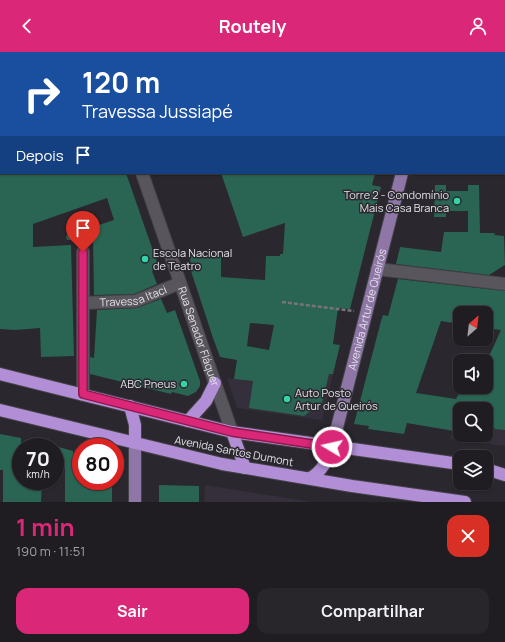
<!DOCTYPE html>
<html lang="pt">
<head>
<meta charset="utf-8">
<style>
	:root { --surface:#201d22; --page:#28262a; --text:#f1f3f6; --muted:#a2a2a5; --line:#3d3b40; --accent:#db2777 }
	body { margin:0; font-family:Manrope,sans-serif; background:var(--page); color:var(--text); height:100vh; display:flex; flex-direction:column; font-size:15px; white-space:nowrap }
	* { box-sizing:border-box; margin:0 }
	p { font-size:13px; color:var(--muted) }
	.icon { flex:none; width:22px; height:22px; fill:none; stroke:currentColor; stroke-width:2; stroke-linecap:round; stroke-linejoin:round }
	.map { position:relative; height:450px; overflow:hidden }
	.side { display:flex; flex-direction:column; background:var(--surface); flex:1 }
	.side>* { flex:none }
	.top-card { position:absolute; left:0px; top:0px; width:505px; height:122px; box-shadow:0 1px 3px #0004,0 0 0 1px var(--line); background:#1a4fa0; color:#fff; overflow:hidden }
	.needle { width:26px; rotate:28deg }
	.buttons { position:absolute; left:453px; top:254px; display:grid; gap:8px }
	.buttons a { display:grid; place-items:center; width:40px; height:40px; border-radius:8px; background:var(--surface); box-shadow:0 1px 3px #0004,0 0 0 1px var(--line); font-size:20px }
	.speed { position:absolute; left:12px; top:386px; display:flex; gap:8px; font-size:20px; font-weight:700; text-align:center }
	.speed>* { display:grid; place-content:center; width:52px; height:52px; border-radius:50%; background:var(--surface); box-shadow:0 1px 3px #0004,0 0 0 1px var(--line); line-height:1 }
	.speed small { font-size:10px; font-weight:400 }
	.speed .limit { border:6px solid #d22; background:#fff; color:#111 }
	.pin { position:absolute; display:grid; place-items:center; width:34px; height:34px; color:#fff; margin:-41px -17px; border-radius:50% 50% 50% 0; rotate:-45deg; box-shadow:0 0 4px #0007 }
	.pin .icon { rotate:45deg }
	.me { position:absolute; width:44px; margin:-22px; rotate:279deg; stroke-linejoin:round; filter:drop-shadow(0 0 3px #0008) }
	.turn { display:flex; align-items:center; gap:14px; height:84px; padding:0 16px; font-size:18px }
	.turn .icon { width:52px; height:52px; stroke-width:2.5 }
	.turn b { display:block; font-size:28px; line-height:34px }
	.then { display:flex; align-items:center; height:38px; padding:0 16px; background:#0003; gap:8px; font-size:15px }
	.round { display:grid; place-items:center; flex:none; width:42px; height:42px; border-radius:12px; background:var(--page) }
	.head { display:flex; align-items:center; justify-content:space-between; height:68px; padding:0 16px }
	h1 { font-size:24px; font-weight:700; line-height:30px; color:var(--accent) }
	.cta { display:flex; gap:8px; margin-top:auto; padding:8px 16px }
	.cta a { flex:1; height:46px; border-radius:12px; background:var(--accent); color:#fff; font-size:16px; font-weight:700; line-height:46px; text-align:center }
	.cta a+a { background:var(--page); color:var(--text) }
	header { display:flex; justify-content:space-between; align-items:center; height:52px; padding:0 16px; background:var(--accent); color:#fff; font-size:18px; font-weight:700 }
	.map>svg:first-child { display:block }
	.built { fill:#352f3b }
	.building { fill:#296552; fill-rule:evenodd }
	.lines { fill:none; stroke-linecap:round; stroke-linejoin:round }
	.minor-casing { stroke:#454248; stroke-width:14 }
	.major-casing { stroke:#454248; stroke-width:14 }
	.highway-casing { stroke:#454248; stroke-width:14 }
	.path { stroke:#76747a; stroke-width:2.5; stroke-dasharray:4 2; stroke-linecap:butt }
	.minor { stroke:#59555d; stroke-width:12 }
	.major { stroke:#8e77a6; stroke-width:12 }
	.highway { stroke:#b28ed6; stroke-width:12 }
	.route-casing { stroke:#8e194d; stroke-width:10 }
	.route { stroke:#db2777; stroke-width:7 }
	.poi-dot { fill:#33d4a8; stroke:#2a272e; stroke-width:1.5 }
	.labels { text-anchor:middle; stroke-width:3; stroke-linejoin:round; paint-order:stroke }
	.poi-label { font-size:11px; fill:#e3e1e6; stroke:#2a272e; text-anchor:end }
	.street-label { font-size:11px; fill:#e3e1e6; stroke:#2a272e }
</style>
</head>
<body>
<header><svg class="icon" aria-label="back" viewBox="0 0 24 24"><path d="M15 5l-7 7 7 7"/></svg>Routely<svg class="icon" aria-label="person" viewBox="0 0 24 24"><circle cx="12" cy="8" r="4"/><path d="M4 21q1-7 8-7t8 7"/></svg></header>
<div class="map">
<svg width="505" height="450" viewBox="0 0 505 450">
	<rect width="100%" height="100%" fill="#2a272e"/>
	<g class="built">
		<path d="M 505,270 L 505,394 L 450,387 L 460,366 L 460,383 L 486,383 L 486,311 Z"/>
		<path d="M 280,316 L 333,322 L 322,368 L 237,356 L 227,326 L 280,333 Z"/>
		<path d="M 205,433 L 311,450 L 204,450 Z"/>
	</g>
	<g class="building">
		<path d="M 0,121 L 126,121 L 159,216 L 152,219 L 157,232 L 134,242 L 94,243 L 93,186 L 67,188 L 66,184 L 114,168 L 107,146 L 33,172 L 33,195 L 71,193 L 74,304 L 41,305 L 40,276 L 15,278 L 0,277 Z"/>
		<path d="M 221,121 L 375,121 L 372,133 L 381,135 L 350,257 L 338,256 L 333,292 L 340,293 L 333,322 L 329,322 L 322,351 L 304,364 L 249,356 L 253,329 L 234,327 L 237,308 L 220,305 L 213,286 L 191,219 L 190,204 L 221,203 L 221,225 L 265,228 L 266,204 L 280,204 L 280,202 L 283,202 L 285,171 L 243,185 ZM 250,271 L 274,273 L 269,298 L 247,294 Z"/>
		<path d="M 435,133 L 446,133 L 446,139 L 468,139 L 468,133 L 479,133 L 480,181 L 495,181 L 494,183 L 504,184 L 505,213 L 489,223 L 396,212 L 400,195 L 441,200 L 444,180 L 468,180 L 468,159 L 446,159 L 446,165 L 434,165 Z"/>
		<path d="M 398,227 L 505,239 L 505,378 L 495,377 L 491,368 L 486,363 L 486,357 L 460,357 L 460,380 L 407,371 L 404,382 L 368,377 L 369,374 L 354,372 L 381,269 L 383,263 L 388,264 ZM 460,261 L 486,261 L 486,276 L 501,278 L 486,311 L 486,335 L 462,335 L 456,347 L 416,341 L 441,269 L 460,272 Z"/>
		<path d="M 161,247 L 167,261 L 175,258 L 200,329 L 200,334 L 196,340 L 188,344 L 172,340 L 171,342 L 90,322 L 90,305 L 94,306 L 97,258 L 137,256 Z"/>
		<path d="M 0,382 L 21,386 L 21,429 L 42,429 L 41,450 L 3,450 L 3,418 L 0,418 Z"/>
		<path d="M 55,394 L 73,399 L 73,408 L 81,408 L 81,429 L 112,429 L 112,450 L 65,450 L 65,416 L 55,416 Z"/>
		<path d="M 159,433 L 199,434 L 199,450 L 159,450 Z"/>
	</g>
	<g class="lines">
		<g class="minor-casing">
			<g id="minor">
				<path d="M 100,0 L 100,1"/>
				<path d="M 497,0 L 505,1"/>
				<path id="s1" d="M 142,121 L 232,380"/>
				<path d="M 377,217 L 505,232"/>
				<path id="s2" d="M 84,251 L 136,249 L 180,231"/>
				<path d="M 83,343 L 83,200"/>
			</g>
		</g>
		<g class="major-casing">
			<g id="major">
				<path d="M 433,1 L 433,0"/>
				<path id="s3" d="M 332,395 L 402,121"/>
				<path d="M 135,450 L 135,391"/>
			</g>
		</g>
		<g class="highway-casing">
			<g id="highway">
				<path d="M 0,322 L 232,380 L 460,412"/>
				<path d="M 130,354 L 135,373 L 135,391"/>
				<path d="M 0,358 L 222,412 L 352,434 L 465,450"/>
				<path d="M 188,369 L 206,349 L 215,331"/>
				<path d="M 232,380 L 245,416"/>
				<path d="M 486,417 L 505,423"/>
				<path d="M 310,426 C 323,419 327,408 332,395"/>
			</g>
		</g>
		<path class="path" d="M 282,250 L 354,259"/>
		<use href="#minor" class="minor"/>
		<use href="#major" class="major"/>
		<use href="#highway" class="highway"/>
	</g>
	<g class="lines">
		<g class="route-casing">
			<path id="route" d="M 83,200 L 83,342 L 232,380 L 332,395"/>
		</g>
		<use href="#route" class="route"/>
	</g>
	<g class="poi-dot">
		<circle cx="457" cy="149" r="4"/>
		<circle cx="145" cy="207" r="4"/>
		<circle cx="184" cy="332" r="4"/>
		<circle cx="287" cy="347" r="4"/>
	</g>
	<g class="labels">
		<g class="poi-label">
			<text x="449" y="147">Torre 2 - Condomínio<tspan x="449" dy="13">Mais Casa Branca</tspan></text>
			<text x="153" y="205" text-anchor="start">Escola Nacional<tspan x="153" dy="13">de Teatro</tspan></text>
			<text x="176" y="336">ABC Pneus</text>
			<text x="295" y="345" text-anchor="start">Auto Posto<tspan x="295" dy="13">Artur de Queirós</tspan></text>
		</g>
		<g class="street-label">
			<text dy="4" stroke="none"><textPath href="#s2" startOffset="50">Travessa Itaci</textPath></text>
			<text dy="4" stroke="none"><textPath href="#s3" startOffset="142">Avenida Artur de Queirós</textPath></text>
			<text dy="4" stroke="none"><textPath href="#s1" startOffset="173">Rua Senador Fláquer</textPath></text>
			<text transform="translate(234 399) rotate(11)" y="4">Avenida Santos Dumont</text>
		</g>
	</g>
</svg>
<div class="buttons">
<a><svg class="needle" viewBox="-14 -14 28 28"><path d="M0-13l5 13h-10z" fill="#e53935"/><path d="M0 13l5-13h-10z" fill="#a2a2a5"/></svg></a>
<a><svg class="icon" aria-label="sound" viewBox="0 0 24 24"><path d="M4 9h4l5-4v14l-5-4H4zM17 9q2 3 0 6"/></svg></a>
<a><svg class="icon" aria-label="search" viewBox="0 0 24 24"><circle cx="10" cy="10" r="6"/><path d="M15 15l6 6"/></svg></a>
<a><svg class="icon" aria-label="layers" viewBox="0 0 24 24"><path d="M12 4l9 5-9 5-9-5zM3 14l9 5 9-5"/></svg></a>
</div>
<div class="speed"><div>70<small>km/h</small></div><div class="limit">80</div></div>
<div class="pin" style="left:83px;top:200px;background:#d93025"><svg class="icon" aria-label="arrive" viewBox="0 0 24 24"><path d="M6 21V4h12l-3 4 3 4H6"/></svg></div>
<svg class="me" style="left:332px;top:395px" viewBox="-20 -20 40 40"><circle r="17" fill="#db2777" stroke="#fff" stroke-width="3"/><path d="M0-11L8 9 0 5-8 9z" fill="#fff"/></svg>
<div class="top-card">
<div class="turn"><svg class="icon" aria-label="right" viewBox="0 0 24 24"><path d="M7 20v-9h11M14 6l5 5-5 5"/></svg><div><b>120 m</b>Travessa Jussiapé</div></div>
<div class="then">Depois<svg class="icon" aria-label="arrive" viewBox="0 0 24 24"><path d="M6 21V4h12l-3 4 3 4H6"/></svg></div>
</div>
</div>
<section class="side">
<div class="head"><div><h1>1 min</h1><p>190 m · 11:51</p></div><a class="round" style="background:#d93025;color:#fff"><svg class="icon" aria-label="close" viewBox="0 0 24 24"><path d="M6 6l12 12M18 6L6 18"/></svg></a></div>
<div class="cta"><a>Sair</a><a>Compartilhar</a></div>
</section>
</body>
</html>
